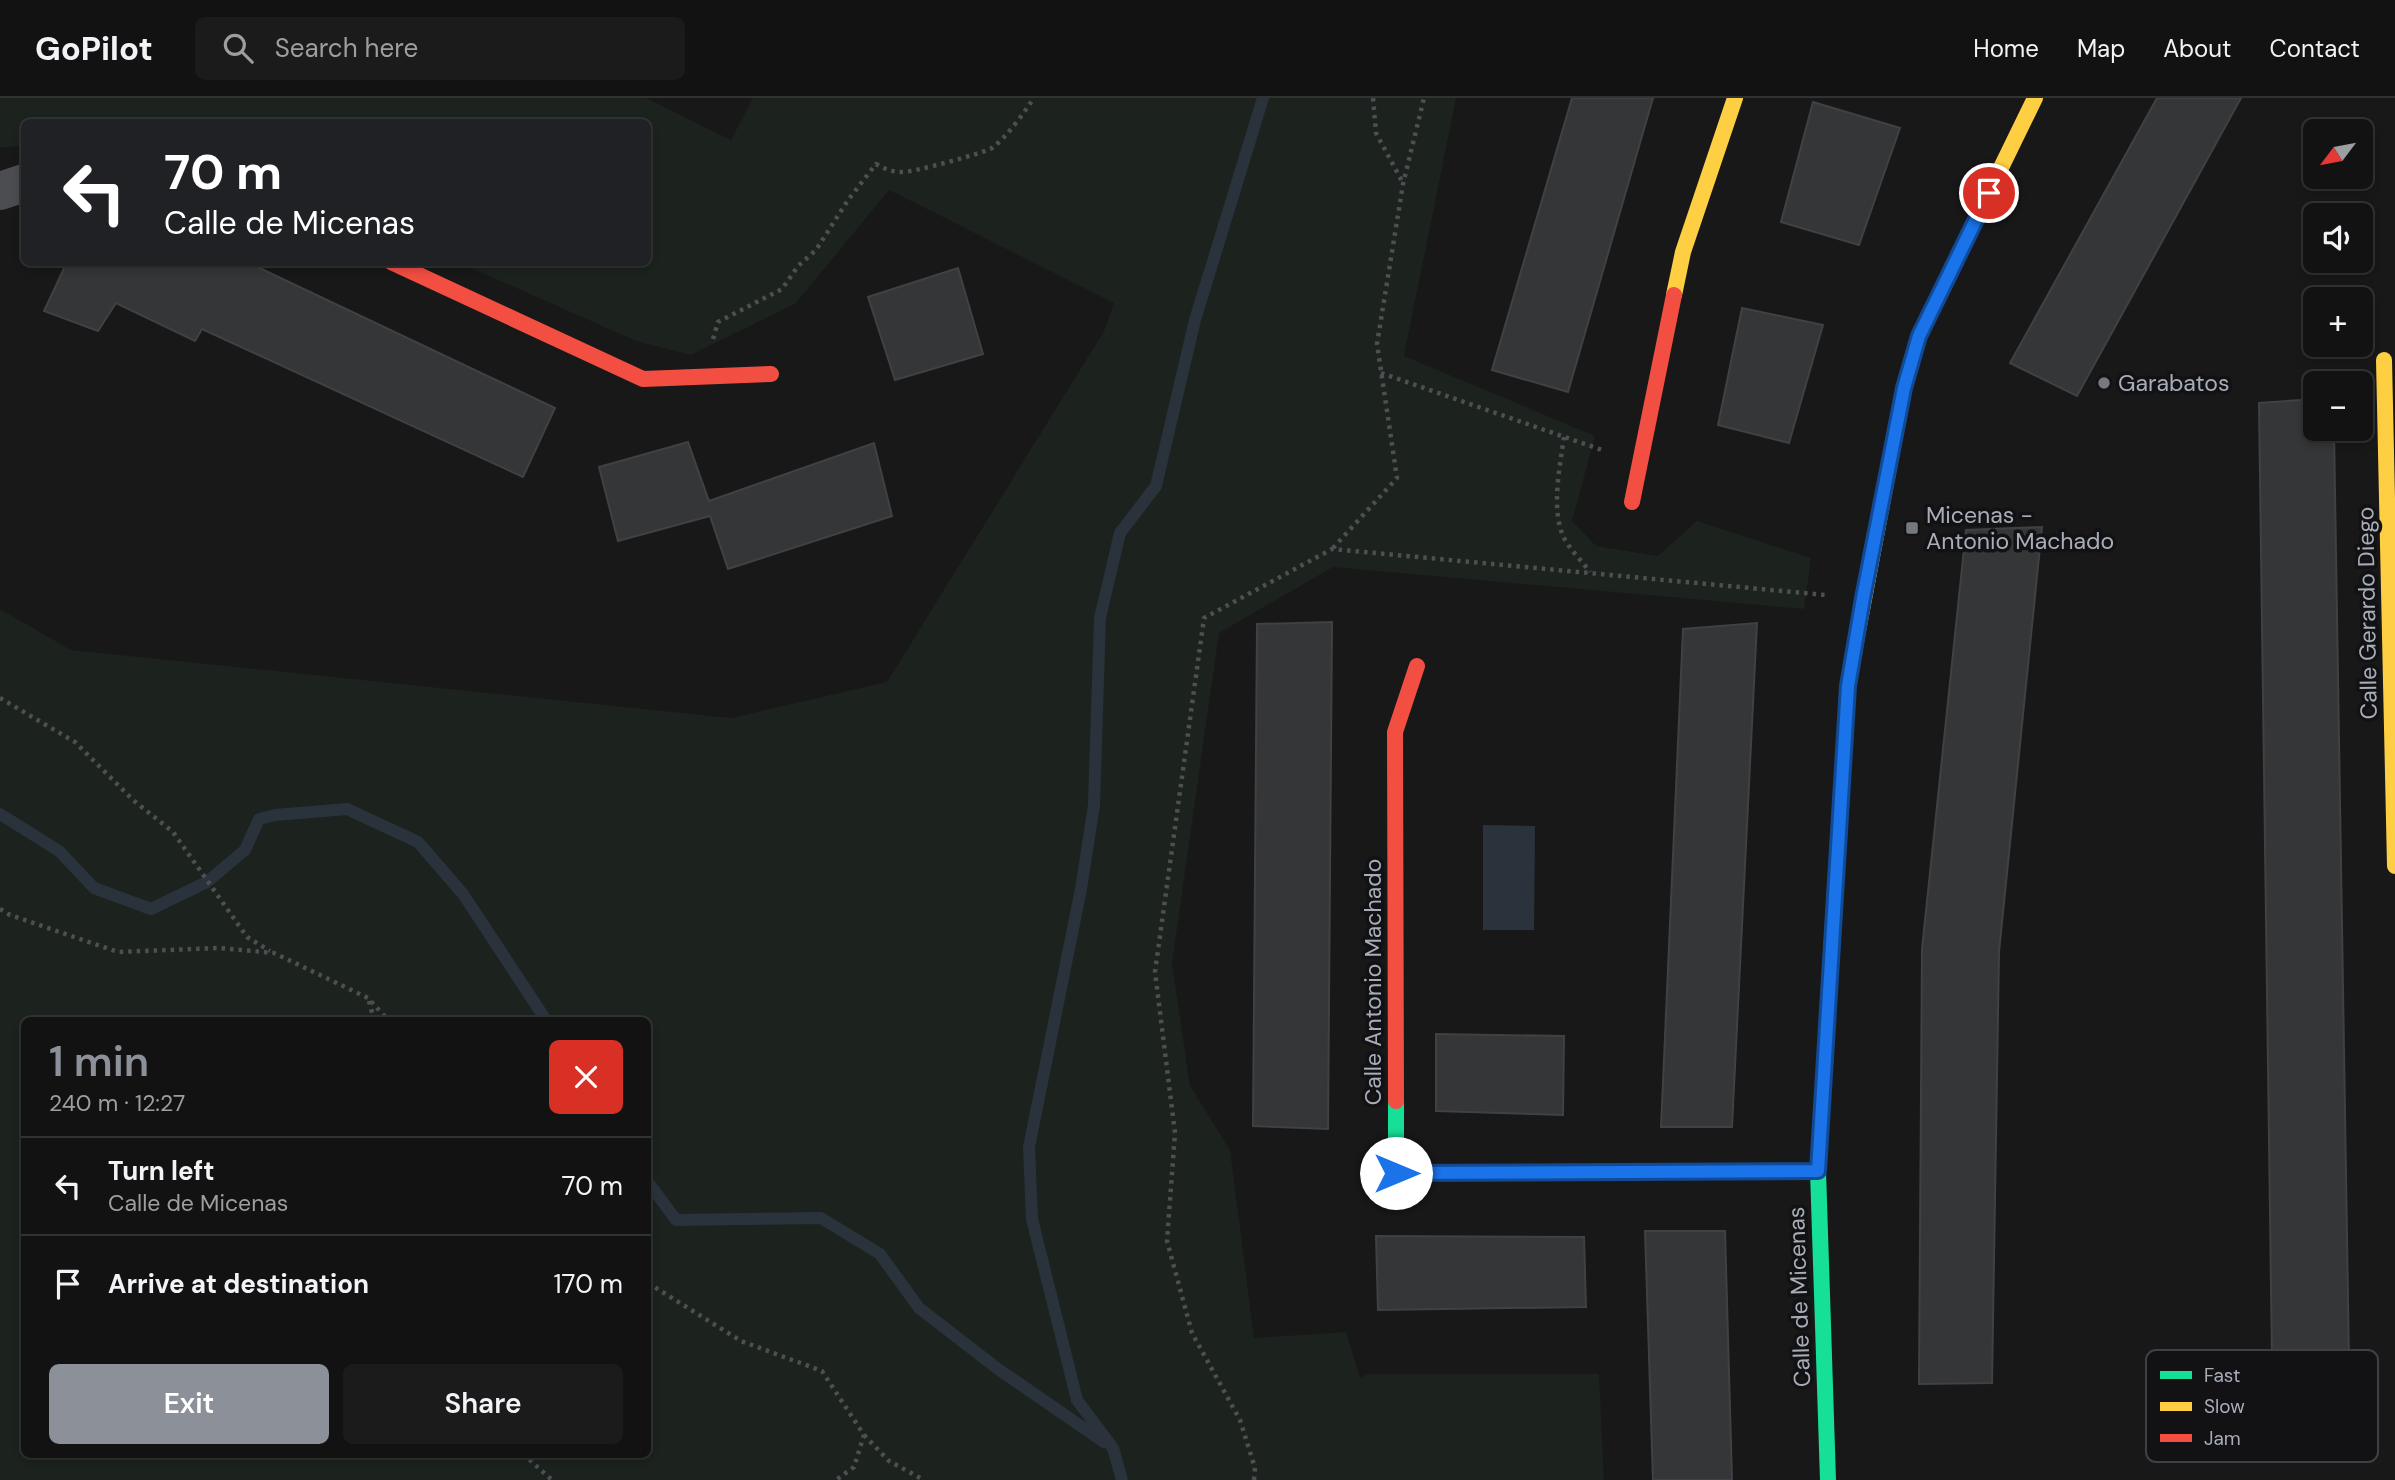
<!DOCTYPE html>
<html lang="en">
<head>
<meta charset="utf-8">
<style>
	:root { --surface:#121212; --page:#1b1b1b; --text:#f1f3f6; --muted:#9c9e9f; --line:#313232; --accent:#8c9099 }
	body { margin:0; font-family:"DM Sans",sans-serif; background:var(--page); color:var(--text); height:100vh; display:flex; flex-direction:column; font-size:26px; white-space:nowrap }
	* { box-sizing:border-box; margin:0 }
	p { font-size:23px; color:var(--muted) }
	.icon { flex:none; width:38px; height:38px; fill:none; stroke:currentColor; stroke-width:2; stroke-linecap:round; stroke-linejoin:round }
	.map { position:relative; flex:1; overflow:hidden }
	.drawer { position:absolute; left:21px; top:919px; width:630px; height:441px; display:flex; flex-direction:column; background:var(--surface); border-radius:10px; box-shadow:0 4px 10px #0003,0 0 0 2px var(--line) }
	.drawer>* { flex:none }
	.top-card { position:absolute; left:21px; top:21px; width:630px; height:147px; border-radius:10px; box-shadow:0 4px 10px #0003,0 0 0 2px var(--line); background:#202124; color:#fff; overflow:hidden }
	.needle { width:46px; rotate:238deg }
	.tools { position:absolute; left:2303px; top:21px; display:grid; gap:14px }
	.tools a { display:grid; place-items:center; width:70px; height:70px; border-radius:10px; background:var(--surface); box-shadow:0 4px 10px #0003,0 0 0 2px var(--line); font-size:35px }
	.pin { position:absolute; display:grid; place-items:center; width:60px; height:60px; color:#fff; margin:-30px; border:4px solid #fff; border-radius:50%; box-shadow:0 2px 7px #0007 }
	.me { position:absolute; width:77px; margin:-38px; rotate:90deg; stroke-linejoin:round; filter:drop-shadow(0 0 5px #0008) }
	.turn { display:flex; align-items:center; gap:24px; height:147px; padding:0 28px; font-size:32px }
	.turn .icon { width:91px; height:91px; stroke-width:2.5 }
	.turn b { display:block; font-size:49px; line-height:60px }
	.round { display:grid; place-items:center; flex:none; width:74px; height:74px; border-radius:10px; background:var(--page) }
	.head { display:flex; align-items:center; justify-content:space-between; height:119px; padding:0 28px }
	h1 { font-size:42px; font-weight:600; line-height:52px; color:var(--accent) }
	.primary-button { display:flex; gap:14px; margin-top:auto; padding:14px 28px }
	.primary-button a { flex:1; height:80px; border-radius:10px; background:var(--accent); color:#fff; font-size:28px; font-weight:600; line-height:80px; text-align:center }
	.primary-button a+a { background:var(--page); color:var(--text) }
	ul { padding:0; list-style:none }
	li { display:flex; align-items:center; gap:21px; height:98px; padding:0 28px; border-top:2px solid var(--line) }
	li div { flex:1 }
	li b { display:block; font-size:26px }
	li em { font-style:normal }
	header { display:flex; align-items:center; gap:42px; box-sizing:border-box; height:98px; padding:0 35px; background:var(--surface); border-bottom:2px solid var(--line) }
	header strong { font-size:33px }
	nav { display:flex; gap:38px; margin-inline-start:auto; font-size:24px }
	.search { width:490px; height:63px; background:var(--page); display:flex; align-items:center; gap:18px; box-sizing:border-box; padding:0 24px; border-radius:10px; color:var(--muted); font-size:26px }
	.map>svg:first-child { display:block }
	.green { fill:#1c221d; fill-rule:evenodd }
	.water { fill:#2a333b }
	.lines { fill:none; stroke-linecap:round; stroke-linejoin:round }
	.stream { stroke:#2a333b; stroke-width:12 }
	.building { fill:#353638; stroke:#404144; stroke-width:2 }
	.path { stroke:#4e4f53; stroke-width:4.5; stroke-dasharray:3.5 5; stroke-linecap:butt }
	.street { stroke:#4c4d51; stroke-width:38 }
	.fast { stroke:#16e098; stroke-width:16 }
	.slow { stroke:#ffcf43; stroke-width:16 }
	.jam { stroke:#f24e42; stroke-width:16 }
	.route-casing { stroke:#114b97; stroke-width:18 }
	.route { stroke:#1a73e8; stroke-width:12 }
	.poi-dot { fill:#767981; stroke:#121214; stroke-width:2.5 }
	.labels { text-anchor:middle; stroke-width:7; stroke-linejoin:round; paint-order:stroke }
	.poi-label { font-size:23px; fill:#a8adb9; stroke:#121214; text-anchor:start }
	.street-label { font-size:23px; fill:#a8adb9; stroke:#121214 }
	.key { fill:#121214; stroke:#3f4046; stroke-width:2 }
	.key-label { font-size:19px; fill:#a8adb9 }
</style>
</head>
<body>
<header>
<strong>GoPilot</strong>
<div class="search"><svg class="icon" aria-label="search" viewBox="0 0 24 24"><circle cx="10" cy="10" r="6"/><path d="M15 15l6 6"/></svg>Search here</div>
<nav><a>Home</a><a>Map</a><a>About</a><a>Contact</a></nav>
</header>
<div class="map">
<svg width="2395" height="1382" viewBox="0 0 2395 1382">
	<rect width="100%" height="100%" fill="#181818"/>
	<path class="green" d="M 0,0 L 646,0 L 731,42 L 753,0 L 1456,0 L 1404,258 L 1595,338 L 1572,423 L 1596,448 L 1658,458 L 1697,423 L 1811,460 L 1804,511 L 1333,469 L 1219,535 L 1172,865 L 1190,988 L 1230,1052 L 1254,1240 L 1346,1234 L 1360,1280 L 1368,1276 L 1599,1276 L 1604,1382 L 0,1382 L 0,511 L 71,552 L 731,620 L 887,584 L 1104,233 L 1114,205 L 889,92 L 796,205 L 691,257 L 636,243 L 460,165 L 648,164 L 648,24 L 24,24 L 24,47 L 0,50 ZM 24,922 L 648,922 L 648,1356 L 24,1356 Z"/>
	<path class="water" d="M 1483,727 L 1535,728 L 1534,832 L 1483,832 Z"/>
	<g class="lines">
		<g class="stream">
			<path d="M 0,716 L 59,753 L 94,790 L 151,811 L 207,784 L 245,752 L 259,721 L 275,717 L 347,711 L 418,744 L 463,796 L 546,922"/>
			<path d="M 648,1084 L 676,1122 L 821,1120 L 880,1156 L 919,1210 L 998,1271 L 1104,1344"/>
			<path d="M 1122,1382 L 1113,1350 L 1077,1302 L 1032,1121 L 1029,1049 L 1081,791 L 1094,707 L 1100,520 L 1120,435 L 1156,388 L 1195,222 L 1263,0"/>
		</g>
	</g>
	<g class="building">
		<path d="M 1572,0 L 1653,0 L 1568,294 L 1492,272 Z"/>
		<path d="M 2157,0 L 2241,0 L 2077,298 L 2010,265 Z"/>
		<path d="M 1813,4 L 1900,30 L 1859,147 L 1781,124 Z"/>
		<path d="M 67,164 L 217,164 L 221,167 L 222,164 L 247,164 L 555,310 L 523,379 L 202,231 L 195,243 L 116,205 L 98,233 L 44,213 Z"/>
		<path d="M 958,170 L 983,256 L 895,282 L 868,199 Z"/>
		<path d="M 1742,210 L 1823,227 L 1789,345 L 1718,327 Z"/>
		<path d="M 2315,301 L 2315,331 L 2334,331 L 2349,1263 L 2272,1262 L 2259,305 Z"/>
		<path d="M 688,344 L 709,403 L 874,345 L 892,418 L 728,471 L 710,418 L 618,443 L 599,369 Z"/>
		<path d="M 2042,429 L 1999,854 L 1992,1285 L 1919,1286 L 1922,851 L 1966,432 Z"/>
		<path d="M 1332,524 L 1328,1031 L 1253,1028 L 1257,526 Z"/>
		<path d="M 1757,525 L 1732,1029 L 1661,1029 L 1683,531 Z"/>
		<path d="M 1436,936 L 1564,938 L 1563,1017 L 1436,1013 Z"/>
		<path d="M 1645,1133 L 1725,1133 L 1732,1382 L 1653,1382 Z"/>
		<path d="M 1376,1138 L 1584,1139 L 1586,1209 L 1378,1212 Z"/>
	</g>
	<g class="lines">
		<g class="path">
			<path d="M 1373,0 L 1376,35 L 1403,85"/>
			<path d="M 713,241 L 718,224 L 782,191 L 798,168 L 816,152 L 848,102 L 876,66 C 885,71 892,74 902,74 C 911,75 984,55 992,50 C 1008,38 1022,17 1034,0"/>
			<path d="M 1381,275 L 1602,352"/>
			<path d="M 1564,339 C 1560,368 1551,409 1563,438 C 1569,451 1582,463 1590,474"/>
			<path d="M 1333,450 L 1397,380 L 1377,246 L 1403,86 L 1424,0"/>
			<path d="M 0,600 L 75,644 L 133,702 L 173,734 L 247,839 L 270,853"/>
			<path d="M 0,811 L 10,817 L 118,854 L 219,850 L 274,855 L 368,900 L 388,922"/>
			<path d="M 369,903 L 374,922"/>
			<path d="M 648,1185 L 741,1243 L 822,1273 L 864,1337 L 854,1369 L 836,1382"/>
			<path d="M 864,1337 L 889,1363 L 924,1382"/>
			<path d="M 523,1356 L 552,1382"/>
			<path d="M 1254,1382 L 1255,1370 L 1240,1322 L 1192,1235 L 1167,1143 L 1175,1035 L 1155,874 L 1204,520 L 1332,451 L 1825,497"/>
		</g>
		<path class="street" d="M 0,93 L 24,85"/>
		<g class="fast">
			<path d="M 1396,1003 L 1396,1075 L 1818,1073"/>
			<path d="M 1828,1382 L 1818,1073 L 1835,792"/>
		</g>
		<g class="slow">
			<path d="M 1674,197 L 1683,154 L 1735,0"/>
			<path d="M 2384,262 L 2395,768"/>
			<path d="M 1853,559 L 1904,290 L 1919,238 L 2035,0"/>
		</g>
		<g class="jam">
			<path d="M 391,164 L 643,281 L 771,276"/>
			<path d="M 1632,404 L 1674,197"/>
			<path d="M 1835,792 L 1848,588 L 1853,559"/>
			<path d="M 1396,1003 L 1395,634 L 1417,568"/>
		</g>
	</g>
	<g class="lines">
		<g class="route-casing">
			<path id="route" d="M 1396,1075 L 1818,1073 L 1848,588 L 1863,500 L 1904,290 L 1919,238 L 1989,95"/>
		</g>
		<use href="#route" class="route"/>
	</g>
	<g class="poi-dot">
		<circle cx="2104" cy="285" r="7"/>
		<rect x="1905" y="423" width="14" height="14" rx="3.5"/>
	</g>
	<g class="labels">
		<g class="poi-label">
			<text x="2118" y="293">Garabatos</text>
			<text x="1926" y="425">Micenas -<tspan x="1926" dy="26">Antonio Machado</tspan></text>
		</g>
		<g class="street-label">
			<text transform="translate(2367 515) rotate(-91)" y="8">Calle Gerardo Diego</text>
			<text transform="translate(1373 884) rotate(-90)" y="8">Calle Antonio Machado</text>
			<text transform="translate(1799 1199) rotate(-92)" y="8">Calle de Micenas</text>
		</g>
	</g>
	<rect x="2146" y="1252" width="232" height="112" rx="10" class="key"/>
	<rect x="2160" y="1273" width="32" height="8" fill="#16e098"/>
	<rect x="2160" y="1304" width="32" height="9" fill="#ffcf43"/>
	<rect x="2160" y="1336" width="32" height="8" fill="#f24e42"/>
	<g class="key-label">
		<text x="2204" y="1284">Fast</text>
		<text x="2204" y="1315">Slow</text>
		<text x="2204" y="1347">Jam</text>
	</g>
</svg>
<div class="tools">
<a><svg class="needle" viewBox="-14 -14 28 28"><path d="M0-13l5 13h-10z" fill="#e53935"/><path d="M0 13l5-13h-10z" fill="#9c9e9f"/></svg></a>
<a><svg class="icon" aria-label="sound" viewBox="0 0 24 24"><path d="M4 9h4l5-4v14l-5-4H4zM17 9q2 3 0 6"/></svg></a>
<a>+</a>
<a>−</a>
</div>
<div class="pin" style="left:1989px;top:95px;background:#d93025"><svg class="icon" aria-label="arrive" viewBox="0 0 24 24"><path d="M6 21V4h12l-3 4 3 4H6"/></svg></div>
<svg class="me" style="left:1396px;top:1075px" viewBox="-20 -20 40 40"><circle r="19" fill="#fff"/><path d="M0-13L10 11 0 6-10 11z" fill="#1a73e8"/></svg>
<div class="top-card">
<div class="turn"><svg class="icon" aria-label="left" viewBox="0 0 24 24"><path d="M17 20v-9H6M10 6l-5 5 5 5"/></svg><div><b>70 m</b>Calle de Micenas</div></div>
</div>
<section class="drawer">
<div class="head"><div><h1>1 min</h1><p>240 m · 12:27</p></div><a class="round" style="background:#d93025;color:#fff"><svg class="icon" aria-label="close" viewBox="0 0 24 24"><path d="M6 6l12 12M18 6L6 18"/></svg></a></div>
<ul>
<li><svg class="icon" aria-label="left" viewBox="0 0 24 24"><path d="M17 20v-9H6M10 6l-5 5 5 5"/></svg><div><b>Turn left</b><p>Calle de Micenas</p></div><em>70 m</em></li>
<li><svg class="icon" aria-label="arrive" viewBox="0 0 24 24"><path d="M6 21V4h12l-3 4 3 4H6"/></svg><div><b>Arrive at destination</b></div><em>170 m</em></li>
</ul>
<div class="primary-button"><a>Exit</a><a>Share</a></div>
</section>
</div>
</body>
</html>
